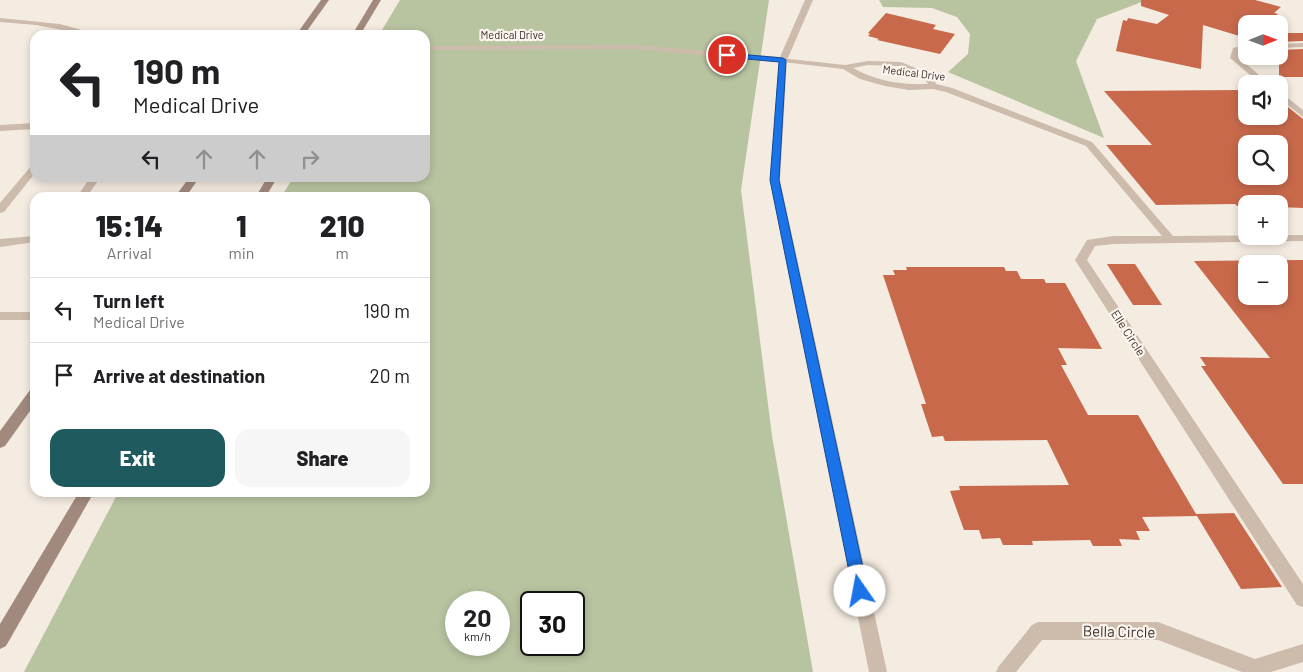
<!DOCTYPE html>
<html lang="en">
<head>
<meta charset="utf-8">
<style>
	:root { --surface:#fff; --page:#f6f6f6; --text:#202124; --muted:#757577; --line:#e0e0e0; --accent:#1f5a5e }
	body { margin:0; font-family:Barlow,sans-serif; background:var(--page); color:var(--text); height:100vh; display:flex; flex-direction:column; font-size:19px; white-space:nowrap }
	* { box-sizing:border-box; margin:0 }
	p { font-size:16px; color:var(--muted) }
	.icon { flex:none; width:28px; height:28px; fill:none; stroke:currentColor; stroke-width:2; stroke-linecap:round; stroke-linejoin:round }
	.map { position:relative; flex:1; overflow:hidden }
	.side { position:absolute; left:30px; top:192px; width:400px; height:305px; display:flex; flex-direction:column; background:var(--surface); border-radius:15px; box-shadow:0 2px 8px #0003 }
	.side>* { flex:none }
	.guide { position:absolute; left:30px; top:30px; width:400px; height:152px; border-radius:15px; box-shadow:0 2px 8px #0003; background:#fff; color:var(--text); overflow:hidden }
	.needle { width:32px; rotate:89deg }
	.buttons { position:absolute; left:1238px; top:15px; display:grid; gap:10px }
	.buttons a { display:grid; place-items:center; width:50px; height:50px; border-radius:10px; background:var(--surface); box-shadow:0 2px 8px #0003; font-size:25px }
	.speed { position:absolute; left:445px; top:591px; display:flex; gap:10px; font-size:25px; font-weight:700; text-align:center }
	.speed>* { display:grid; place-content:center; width:65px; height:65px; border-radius:50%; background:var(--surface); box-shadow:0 2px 8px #0003; line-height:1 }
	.speed small { font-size:12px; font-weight:400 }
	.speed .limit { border:2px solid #111; border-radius:8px; background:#fff; color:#111 }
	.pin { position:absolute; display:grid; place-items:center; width:42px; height:42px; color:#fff; margin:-21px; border:2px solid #fff; border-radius:50%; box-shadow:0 1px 5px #0007 }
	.me { position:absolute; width:55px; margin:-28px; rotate:348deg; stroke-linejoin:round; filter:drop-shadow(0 0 4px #0008) }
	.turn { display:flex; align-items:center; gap:18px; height:105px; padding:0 20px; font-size:22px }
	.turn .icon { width:65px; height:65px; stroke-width:2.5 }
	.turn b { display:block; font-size:35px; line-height:42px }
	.lanes { display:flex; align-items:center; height:48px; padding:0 20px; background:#0003; justify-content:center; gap:25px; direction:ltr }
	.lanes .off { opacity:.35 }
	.eta { display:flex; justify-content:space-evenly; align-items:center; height:85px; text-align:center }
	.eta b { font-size:30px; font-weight:800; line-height:35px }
	.action { display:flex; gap:10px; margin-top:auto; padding:10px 20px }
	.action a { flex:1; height:58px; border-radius:15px; background:var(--accent); color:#fff; font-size:20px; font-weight:800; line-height:58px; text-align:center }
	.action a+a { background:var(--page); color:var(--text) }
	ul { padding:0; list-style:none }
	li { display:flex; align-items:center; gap:15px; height:65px; padding:0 20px; border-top:1px solid var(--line) }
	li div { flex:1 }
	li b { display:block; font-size:19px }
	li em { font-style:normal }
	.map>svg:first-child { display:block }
	.green { fill:#b8c4a0; fill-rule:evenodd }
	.building { fill:#c8694b; fill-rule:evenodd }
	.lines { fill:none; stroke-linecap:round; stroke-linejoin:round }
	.service { fill:#cdbbac; fill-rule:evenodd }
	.minor { fill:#cdbbac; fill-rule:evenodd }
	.secondary { fill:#a18a7d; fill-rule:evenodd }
	.route { fill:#1a73e8; stroke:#114b97 }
	.labels { text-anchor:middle; stroke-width:4.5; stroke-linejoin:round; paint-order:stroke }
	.far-street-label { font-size:11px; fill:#3b302b; stroke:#fbf5ee }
	.street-label { font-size:12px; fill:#3b302b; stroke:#fbf5ee }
	.near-street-label { font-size:15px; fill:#3b302b; stroke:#fbf5ee }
</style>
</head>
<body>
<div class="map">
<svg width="1303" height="672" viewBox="0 0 1303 672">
	<rect width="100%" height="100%" fill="#f4ebe1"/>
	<g class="green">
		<path d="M 400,0 L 769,0 L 741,190 L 772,436 L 813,672 L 24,672 L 118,493 L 425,492 L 425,198 L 281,197 L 293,178 L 425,178 L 425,35 L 379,35 ZM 456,602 L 499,602 L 499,645 L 456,645 ZM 531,602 L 574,602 L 574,645 L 531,645 Z"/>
		<path d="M 879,0 L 1147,0 L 1097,19 L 1076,61 L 1104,138 L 948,72 L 968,54 L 970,34 L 957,17 L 932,8 L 883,7 Z"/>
	</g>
	<g class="building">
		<path d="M 1141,0 L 1255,0 L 1281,7 L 1274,13 L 1278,14 L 1266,24 L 1246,24 L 1246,38 L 1203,25 L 1201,69 L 1116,51 L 1123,20 L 1127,21 L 1128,18 L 1157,24 L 1169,15 L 1141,6 Z"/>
		<path d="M 886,13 L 936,25 L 933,29 L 955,34 L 940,54 L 877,40 L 879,39 L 868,36 L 870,34 L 868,33 Z"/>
		<path d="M 1279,33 L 1303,33 L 1303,41 L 1279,42 Z"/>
		<path d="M 1303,49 L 1303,77 L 1279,77 L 1279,64 L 1269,56 L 1279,56 L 1279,50 Z"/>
		<path d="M 1239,90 L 1246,97 L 1246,116 L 1268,116 L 1279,125 L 1279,100 L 1303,119 L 1303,208 L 1279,207 L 1279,204 L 1246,204 L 1246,206 L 1237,206 L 1235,204 L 1156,205 L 1106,145 L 1152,145 L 1104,91 ZM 1246,144 L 1279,144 L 1279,176 L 1246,176 Z"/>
		<path d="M 1303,260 L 1303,484 L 1283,484 L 1201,366 L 1206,366 L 1200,357 L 1270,358 L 1194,261 ZM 1246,264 L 1279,264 L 1279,296 L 1246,296 Z"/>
		<path d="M 1107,264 L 1135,264 L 1162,305 L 1133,305 Z"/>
		<path d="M 906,267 L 1004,267 L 1006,271 L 1017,271 L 1021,279 L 1044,279 L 1046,283 L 1065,283 L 1102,349 L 1058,348 L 1067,365 L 1061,365 L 1088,415 L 1138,415 L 1196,514 L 1234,513 L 1282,587 L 1241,589 L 1197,516 L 1142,517 L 1150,531 L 1136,531 L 1140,540 L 1119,539 L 1122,546 L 1093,546 L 1090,540 L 1032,541 L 1033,545 L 1003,545 L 1000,538 L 982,539 L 979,530 L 964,530 L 950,491 L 960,490 L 959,486 L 1069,485 L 1047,440 L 945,441 L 943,436 L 932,437 L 921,404 L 926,404 L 883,275 L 895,275 L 893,270 L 907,270 Z"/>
	</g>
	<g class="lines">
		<g class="service">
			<path d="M 0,18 L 60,24 L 100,35 L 88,35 L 36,25 L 0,22 Z"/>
			<path d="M 1303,43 L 1303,47 L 1279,48 L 1279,44 Z"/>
			<path d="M 1246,45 L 1246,49 L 1240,51 L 1238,57 L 1270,84 L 1261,84 L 1230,58 L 1233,48 Z"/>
			<path d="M 780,58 L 845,65 L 868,61 L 901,62 L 932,75 L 936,84 L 952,88 L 1092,142 L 1173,236 L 1303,235 L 1303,241 L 1114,244 L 1095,246 L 1087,260 L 1303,584 L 1303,607 L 1297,605 L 1075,260 L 1087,240 L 1114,236 L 1162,236 L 1086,146 L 946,92 L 933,89 L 909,90 L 885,86 L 860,79 L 843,69 L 783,62 L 780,62 ZM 868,65 L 900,66 L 925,79 L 928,84 C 901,85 876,81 853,68 Z"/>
			<path d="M 1279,91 L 1303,110 L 1303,117 L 1279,98 Z"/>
			<path d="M 35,123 L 35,129 L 0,131 L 0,125 Z"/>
			<path d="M 35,164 L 35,173 L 4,212 L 0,213 L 0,203 L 32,165 Z"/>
			<path d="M 90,178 L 100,178 L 86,198 L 76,198 Z"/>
			<path d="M 35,236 L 35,242 L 0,247 L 0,239 Z"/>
			<rect x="0" y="312" width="35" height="8"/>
			<path d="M 1038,622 L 1158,622 L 1255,659 L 1303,644 L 1303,662 L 1271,672 L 1242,672 L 1158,640 L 1042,640 L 1016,672 L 996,672 L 999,666 L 1032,625 Z"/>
		</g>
		<path class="minor" d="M 805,0 L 813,0 L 787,60 L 780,180 L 887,672 L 869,672 L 770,180 L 779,62 L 635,49 L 425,50 L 425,46 L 635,45 L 780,57 Z"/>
		<g class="secondary">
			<path d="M 321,0 L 329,0 L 304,35 L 296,35 Z"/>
			<path d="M 373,0 L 381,0 L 360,35 L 352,35 Z"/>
			<path d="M 189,178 L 199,178 L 185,198 L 174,198 Z"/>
			<path d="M 267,178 L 277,178 L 265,198 L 255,198 Z"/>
			<path d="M 35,389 L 35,404 L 5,446 L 0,448 L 0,431 L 30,390 Z"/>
			<path d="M 79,492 L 94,492 L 6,646 L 0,649 L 0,624 Z"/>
		</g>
	</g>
	<path class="route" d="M 727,53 L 783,58 L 786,60 L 779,180 L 868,591 L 866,596 L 860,598 L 855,596 L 853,591 L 770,180 L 779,62 L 725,57 L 725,54 Z"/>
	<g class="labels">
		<g class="far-street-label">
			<text x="512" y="39">Medical Drive</text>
			<text transform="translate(914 73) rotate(7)" y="4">Medical Drive</text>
		</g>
		<g class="street-label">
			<text transform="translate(1128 333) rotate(57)" y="4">Elle Circle</text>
		</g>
		<g class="near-street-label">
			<text transform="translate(1119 632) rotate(1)" y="5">Bella Circle</text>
		</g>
	</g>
</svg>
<div class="buttons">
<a><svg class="needle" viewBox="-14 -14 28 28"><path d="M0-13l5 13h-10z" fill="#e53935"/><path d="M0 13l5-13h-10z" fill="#757577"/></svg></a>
<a><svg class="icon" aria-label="sound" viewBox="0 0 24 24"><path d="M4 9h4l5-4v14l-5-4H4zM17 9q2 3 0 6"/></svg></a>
<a><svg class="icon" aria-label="search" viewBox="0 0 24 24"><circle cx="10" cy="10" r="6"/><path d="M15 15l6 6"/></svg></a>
<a>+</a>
<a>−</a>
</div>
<div class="speed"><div>20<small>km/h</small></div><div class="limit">30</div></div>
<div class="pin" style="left:727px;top:55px;background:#d93025"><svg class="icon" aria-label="arrive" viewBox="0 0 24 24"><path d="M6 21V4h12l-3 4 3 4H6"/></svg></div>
<svg class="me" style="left:860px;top:591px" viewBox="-20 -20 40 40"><circle r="19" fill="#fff"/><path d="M0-13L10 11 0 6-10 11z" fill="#1a73e8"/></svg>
<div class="guide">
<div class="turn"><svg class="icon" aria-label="left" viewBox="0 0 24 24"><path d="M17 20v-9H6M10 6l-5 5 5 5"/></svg><div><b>190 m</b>Medical Drive</div></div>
<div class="lanes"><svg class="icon" aria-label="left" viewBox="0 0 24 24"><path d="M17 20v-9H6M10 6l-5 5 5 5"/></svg><svg class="icon off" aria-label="ahead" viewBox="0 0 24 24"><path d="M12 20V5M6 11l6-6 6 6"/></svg><svg class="icon off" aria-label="ahead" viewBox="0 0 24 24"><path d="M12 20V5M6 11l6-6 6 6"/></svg><svg class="icon off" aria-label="right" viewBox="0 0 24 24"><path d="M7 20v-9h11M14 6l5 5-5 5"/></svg></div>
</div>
<section class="side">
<div class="eta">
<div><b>15:14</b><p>Arrival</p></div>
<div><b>1</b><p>min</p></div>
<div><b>210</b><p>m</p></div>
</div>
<ul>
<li><svg class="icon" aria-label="left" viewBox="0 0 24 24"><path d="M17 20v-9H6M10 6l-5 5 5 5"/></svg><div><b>Turn left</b><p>Medical Drive</p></div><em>190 m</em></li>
<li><svg class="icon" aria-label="arrive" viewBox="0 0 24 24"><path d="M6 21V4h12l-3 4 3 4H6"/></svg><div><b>Arrive at destination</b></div><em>20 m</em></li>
</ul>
<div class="action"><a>Exit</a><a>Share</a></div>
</section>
</div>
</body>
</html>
